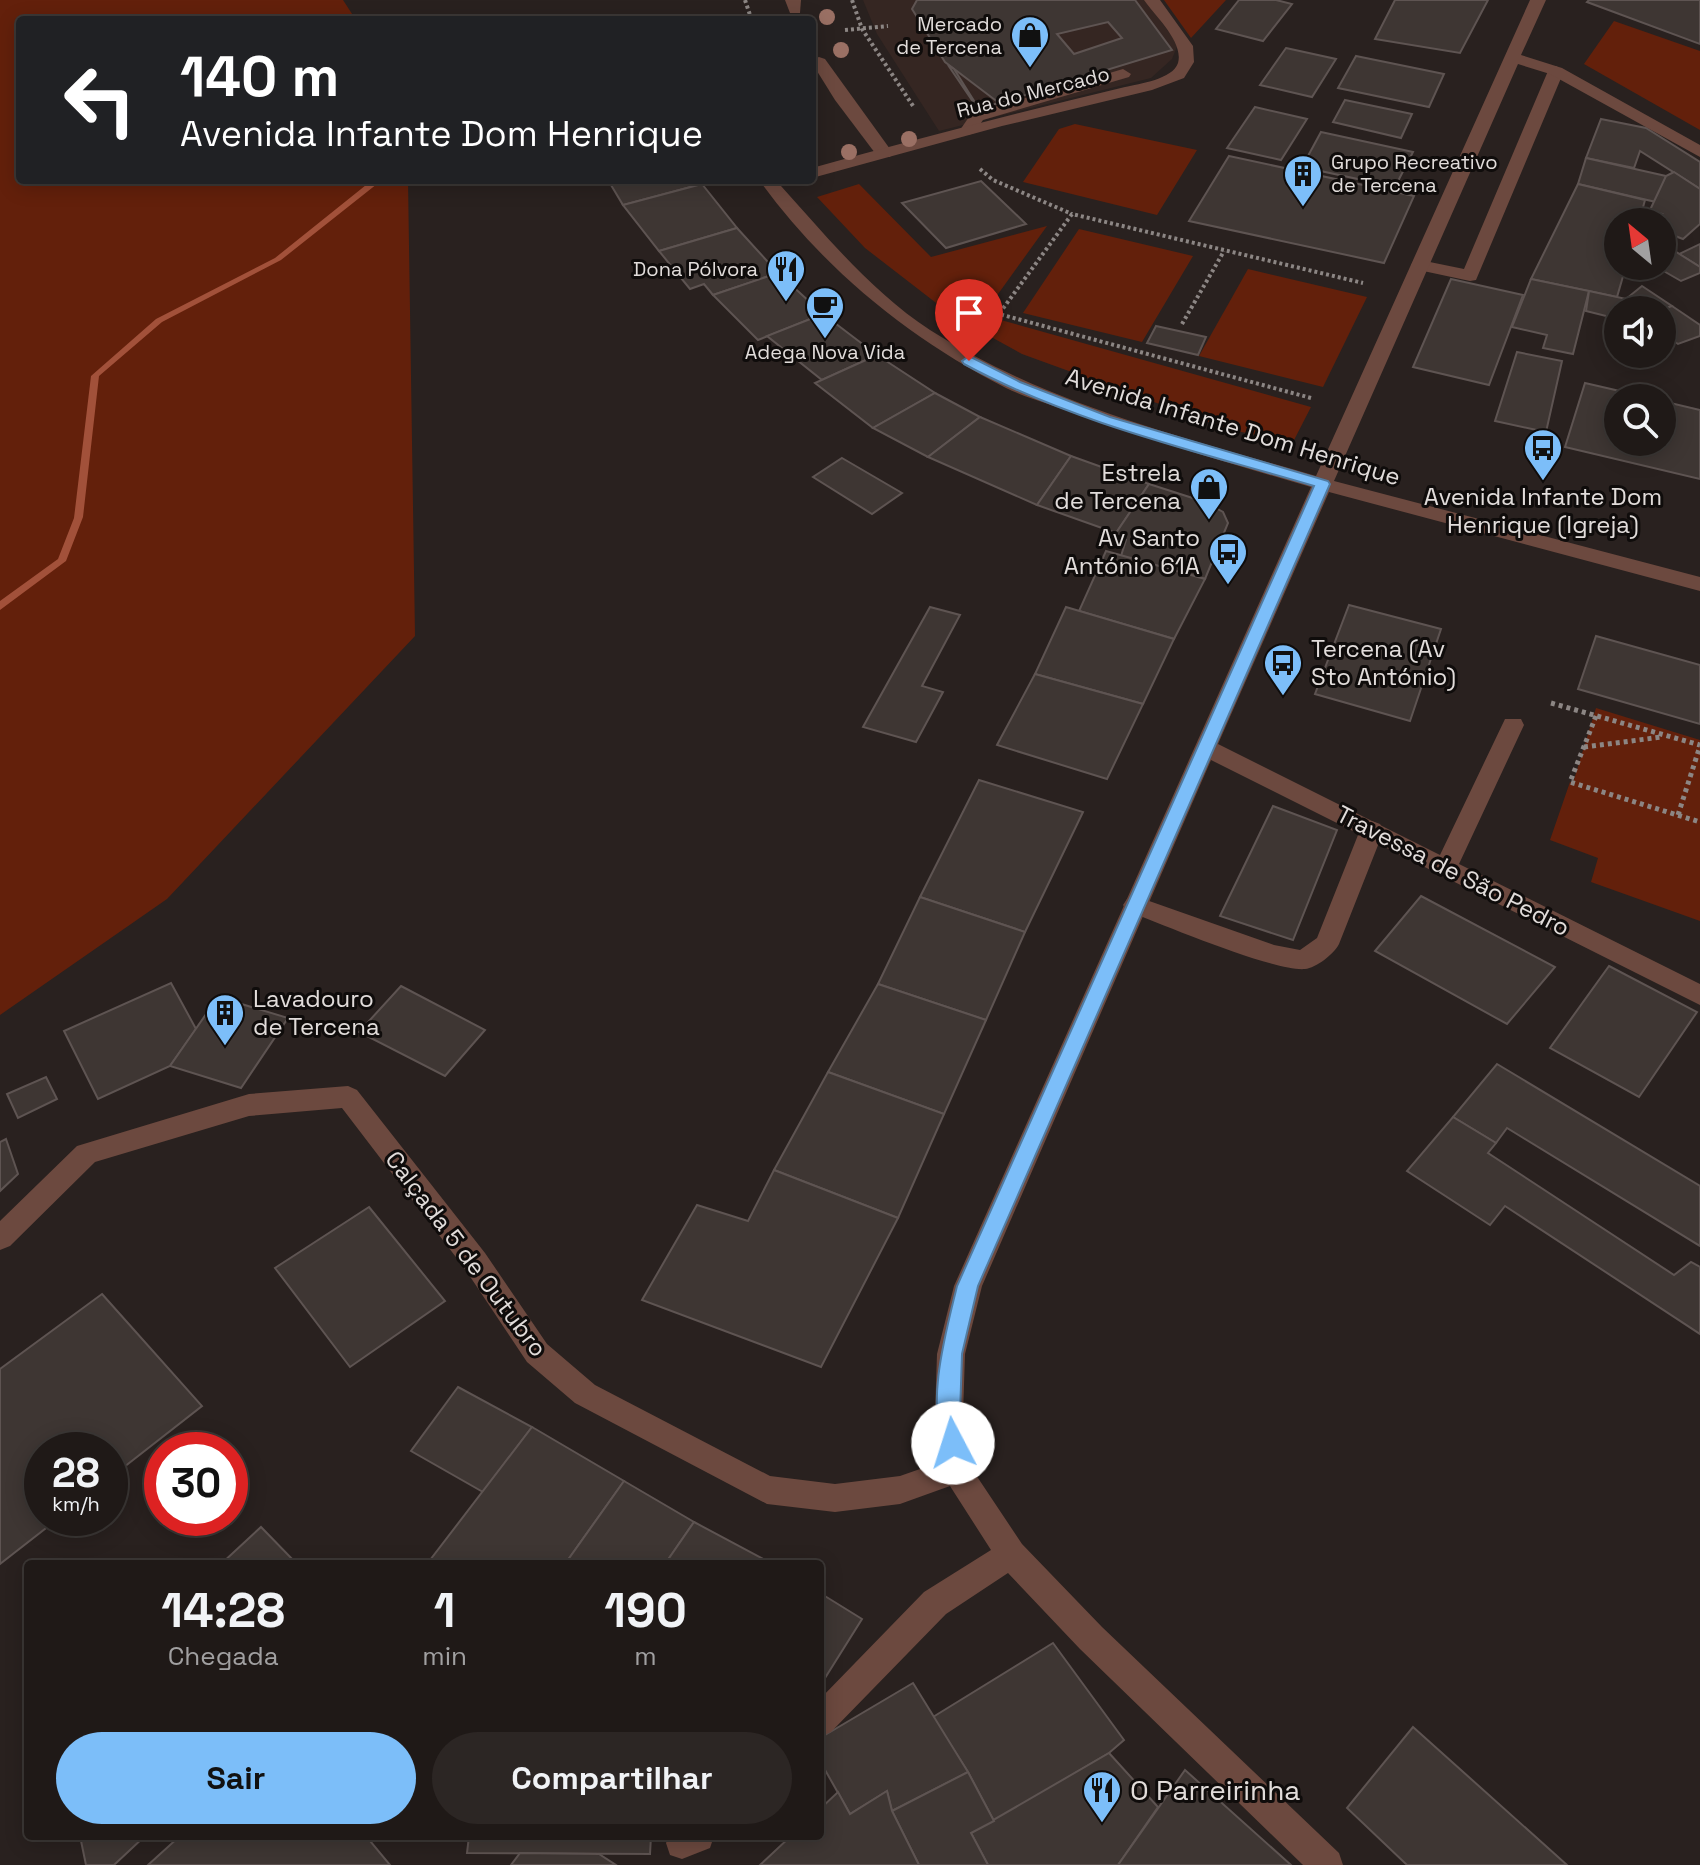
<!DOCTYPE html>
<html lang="pt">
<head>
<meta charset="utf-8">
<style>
	:root { --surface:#1f1917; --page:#2c2624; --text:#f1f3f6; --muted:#a1a0a1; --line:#3c3836; --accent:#7cbef9 }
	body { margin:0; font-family:"Space Grotesk",sans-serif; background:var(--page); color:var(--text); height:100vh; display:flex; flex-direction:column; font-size:30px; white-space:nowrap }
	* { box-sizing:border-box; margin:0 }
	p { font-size:26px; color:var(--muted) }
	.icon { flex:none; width:44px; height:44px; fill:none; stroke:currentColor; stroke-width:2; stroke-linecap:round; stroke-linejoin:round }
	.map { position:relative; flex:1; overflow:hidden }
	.details { position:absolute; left:24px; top:1560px; width:800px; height:280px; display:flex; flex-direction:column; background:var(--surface); border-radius:8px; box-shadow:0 4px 20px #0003,0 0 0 2px var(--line) }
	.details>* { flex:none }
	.top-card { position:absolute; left:16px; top:16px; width:800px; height:168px; border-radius:8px; box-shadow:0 4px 20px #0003,0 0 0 2px var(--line); background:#202124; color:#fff; overflow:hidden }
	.needle { width:52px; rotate:331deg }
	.fabs { position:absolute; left:1604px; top:208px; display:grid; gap:16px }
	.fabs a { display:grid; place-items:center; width:72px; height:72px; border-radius:50%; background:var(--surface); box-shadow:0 4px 20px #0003,0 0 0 2px var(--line); font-size:40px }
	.speed { position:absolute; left:24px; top:1432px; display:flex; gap:16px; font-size:40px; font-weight:700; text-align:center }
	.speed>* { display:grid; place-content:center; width:104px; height:104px; border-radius:50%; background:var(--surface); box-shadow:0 4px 20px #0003,0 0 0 2px var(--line); line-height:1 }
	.speed small { font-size:20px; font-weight:400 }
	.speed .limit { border:12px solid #d22; background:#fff; color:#111 }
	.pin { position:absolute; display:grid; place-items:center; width:68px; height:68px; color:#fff; margin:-82px -34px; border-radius:50% 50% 50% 0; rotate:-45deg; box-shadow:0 0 8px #0007 }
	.pin .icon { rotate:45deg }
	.me { position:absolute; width:88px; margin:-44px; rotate:355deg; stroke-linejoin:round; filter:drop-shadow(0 0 6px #0008) }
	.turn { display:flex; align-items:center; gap:28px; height:168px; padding:0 32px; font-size:36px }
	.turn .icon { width:104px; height:104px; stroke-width:2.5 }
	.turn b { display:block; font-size:56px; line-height:68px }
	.eta { display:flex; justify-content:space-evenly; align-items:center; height:136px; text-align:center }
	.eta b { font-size:48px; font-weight:700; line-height:56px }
	.button { display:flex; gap:16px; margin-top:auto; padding:16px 32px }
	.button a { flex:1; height:92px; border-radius:48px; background:var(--accent); color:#111; font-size:32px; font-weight:700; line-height:92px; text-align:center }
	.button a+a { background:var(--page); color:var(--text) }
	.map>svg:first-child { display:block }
	.built { fill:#352622 }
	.green { fill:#63200b }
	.water { fill:#a2513a }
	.building { fill:#3e3633; stroke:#5e5452; stroke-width:2; fill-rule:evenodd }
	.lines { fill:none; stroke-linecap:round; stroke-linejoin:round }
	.path-far1 { stroke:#8c8684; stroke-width:4; stroke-dasharray:3 3; stroke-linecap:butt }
	.path { stroke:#8c8684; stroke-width:5; stroke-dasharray:4 4; stroke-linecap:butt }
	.lane { fill:#6c493f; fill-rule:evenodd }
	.street { fill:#6c493f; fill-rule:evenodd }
	.tree { fill:#9a7064 }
	.route { fill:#7cbef9; stroke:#517ca2; stroke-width:2 }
	.labels { text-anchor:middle; stroke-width:6; stroke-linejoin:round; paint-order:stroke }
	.far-poi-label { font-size:20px; fill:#e1dcda; stroke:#0f0c0b; text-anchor:end }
	.far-street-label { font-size:20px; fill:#e1dcda; stroke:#0f0c0b }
	.street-label { font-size:24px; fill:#e1dcda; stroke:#0f0c0b }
	.poi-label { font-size:24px; fill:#e1dcda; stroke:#0f0c0b; text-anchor:end }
	.near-poi-label { font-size:28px; fill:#e1dcda; stroke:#0f0c0b; text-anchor:start }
</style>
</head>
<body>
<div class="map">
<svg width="1700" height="1865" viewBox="0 0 1700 1865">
	<rect width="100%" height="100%" fill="#29211f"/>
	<path class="built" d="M 863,0 L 1145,0 L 1178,44 L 1172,59 L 1151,78 L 939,131 L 877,34 Z"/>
	<g class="green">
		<path d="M 0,0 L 343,0 L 356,20 L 20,20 L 20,180 L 408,180 L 415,636 L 167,899 L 0,1015 Z"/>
		<path d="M 1164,0 L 1226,0 L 1191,38 Z"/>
		<path d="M 1614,21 L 1700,51 L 1700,130 L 1584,64 Z"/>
		<path d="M 1075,124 L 1197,150 L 1157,215 L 1023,182 L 1059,129 Z"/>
		<path d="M 859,184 L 931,257 L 1047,226 L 983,315 L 1311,407 L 1293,442 L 1231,430 L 1022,354 L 953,316 L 865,248 L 817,197 Z"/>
		<path d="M 1079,229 L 1193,256 L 1142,342 L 1023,313 Z"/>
		<path d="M 1248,269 L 1367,297 L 1323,387 L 1199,356 Z"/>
		<path d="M 1596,708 L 1700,740 L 1700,921 L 1591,882 L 1598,858 L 1550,840 L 1570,782 L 1573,783 Z"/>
	</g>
	<path class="water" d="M 382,180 L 281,260 L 162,322 L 99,376 L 83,517 L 66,561 L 0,610 L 0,601 L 58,559 L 74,518 L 91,376 L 156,319 L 275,258 L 371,181 Z"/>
	<g class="building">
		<path d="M 917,0 L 1135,0 L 1172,50 L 999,103 L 945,62 L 912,9 ZM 1108,22 L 1122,38 L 1074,54 L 1057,34 Z"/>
		<path d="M 1239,0 L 1276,0 L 1292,4 L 1263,41 L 1216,29 Z"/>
		<path d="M 1395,0 L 1488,0 L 1460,53 L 1375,39 Z"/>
		<path d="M 1589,0 L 1700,0 L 1700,44 L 1587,2 Z"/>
		<path d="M 1286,48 L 1336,59 L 1312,97 L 1260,85 Z"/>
		<path d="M 1356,56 L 1444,74 L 1429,107 L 1338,88 Z"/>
		<path d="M 948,65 L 954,69 L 976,104 L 980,107 L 999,103 L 978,109 Z"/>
		<path d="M 1345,100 L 1412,114 L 1401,138 L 1333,122 Z"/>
		<path d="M 1255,107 L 1307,119 L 1281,160 L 1227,148 Z"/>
		<path d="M 1601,119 L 1646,128 L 1700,162 L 1700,189 L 1640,151 L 1634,168 L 1586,158 Z"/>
		<path d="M 1321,132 L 1413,152 L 1395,187 L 1302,167 Z"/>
		<path d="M 1229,156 L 1414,196 L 1384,263 L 1189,221 Z"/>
		<path d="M 1586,158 L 1666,176 L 1656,202 L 1578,184 Z"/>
		<path d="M 1674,172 L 1700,189 L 1700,224 L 1683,239 L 1662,231 L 1662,222 L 1654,222 L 1662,214 L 1650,210 L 1666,176 Z"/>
		<path d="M 608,180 L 699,180 L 702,184 L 623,205 Z"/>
		<path d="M 981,181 L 1026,224 L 946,248 L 902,203 Z"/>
		<path d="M 702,184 L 737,228 L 659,251 L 623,205 Z"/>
		<path d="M 1578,184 L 1645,200 L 1639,222 L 1618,222 L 1618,266 L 1626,266 L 1617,297 L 1531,279 Z"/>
		<path d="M 737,228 L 778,273 L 713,295 L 704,284 L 690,289 L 659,251 Z"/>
		<path d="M 1700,244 L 1700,267 L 1679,254 Z"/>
		<path d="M 1670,248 L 1700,267 L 1700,273 L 1681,281 L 1655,266 L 1662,266 L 1662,252 Z"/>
		<path d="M 778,273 L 823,314 L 758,340 L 713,295 Z"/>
		<path d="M 1451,279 L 1523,295 L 1489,385 L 1413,367 Z"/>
		<path d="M 1531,279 L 1589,291 L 1573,354 L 1543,348 L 1547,335 L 1512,327 Z"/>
		<path d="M 1642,286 L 1672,306 L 1661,310 L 1618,310 L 1618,319 L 1586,311 L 1589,291 L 1626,299 Z"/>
		<path d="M 1672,306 L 1700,325 L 1700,336 L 1678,344 L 1662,333 L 1661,310 Z"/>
		<path d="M 823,314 L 877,355 L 822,380 L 767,336 Z"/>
		<path d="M 1156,326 L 1206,337 L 1198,355 L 1147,343 Z"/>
		<path d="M 1517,352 L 1562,361 L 1546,432 L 1495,421 Z"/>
		<path d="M 877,355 L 935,393 L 873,428 L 815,383 Z"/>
		<path d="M 1585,383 L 1650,398 L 1618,398 L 1618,442 L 1662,442 L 1662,401 L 1700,410 L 1700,479 L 1565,447 Z"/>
		<path d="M 935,393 L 980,417 L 928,457 L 873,428 Z"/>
		<path d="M 980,417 L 1071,456 L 1037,505 L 928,457 Z"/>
		<path d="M 1071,456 L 1149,484 L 1116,533 L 1037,505 Z"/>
		<path d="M 842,458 L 902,493 L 872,514 L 813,477 Z"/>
		<path d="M 1149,484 L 1205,502 L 1223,512 L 1228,523 L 1205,579 L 1121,556 L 1126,540 L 1116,533 Z"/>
		<path d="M 1106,551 L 1205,579 L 1174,639 L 1079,611 Z"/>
		<path d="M 1349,605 L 1441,629 L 1410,721 L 1315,694 Z"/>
		<path d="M 930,607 L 960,615 L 922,686 L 943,692 L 916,742 L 863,727 Z"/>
		<path d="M 1066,607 L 1174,639 L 1143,704 L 1035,674 Z"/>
		<path d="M 1596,636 L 1700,665 L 1700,724 L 1578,689 Z"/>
		<path d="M 1035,674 L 1143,704 L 1107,779 L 997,745 Z"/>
		<path d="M 979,780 L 1083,812 L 1025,932 L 920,897 Z"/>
		<path d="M 1273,806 L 1337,830 L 1293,940 L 1220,916 Z"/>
		<path d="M 1421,896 L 1555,967 L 1507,1024 L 1375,951 Z"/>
		<path d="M 920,897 L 1025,932 L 986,1020 L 878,984 Z"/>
		<path d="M 1609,966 L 1697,1012 L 1639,1097 L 1550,1048 Z"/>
		<path d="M 171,983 L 196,1029 L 170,1066 L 98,1099 L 64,1031 Z"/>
		<path d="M 878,984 L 986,1020 L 944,1114 L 828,1072 Z"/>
		<path d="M 401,986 L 485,1030 L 445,1076 L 359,1032 Z"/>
		<path d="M 218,997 L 288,1018 L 241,1088 L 170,1066 Z"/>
		<path d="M 1497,1064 L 1700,1186 L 1700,1246 L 1507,1128 L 1496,1143 L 1453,1117 Z"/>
		<path d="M 828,1072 L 944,1114 L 898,1218 L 774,1170 Z"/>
		<path d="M 46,1077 L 57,1099 L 18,1118 L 7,1094 Z"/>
		<path d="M 1453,1117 L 1496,1143 L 1488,1153 L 1674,1275 L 1691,1262 L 1700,1267 L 1700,1334 L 1505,1206 L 1490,1225 L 1407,1171 Z"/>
		<path d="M 6,1139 L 18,1174 L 0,1191 L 0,1142 Z"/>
		<path d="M 774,1170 L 898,1218 L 821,1367 L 642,1300 L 697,1205 L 748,1221 Z"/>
		<path d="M 369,1207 L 445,1301 L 350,1367 L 275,1268 Z"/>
		<path d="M 102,1294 L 202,1406 L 110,1478 L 110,1450 L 42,1450 L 42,1518 L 59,1518 L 0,1564 L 0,1369 Z"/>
		<path d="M 458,1387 L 532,1427 L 483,1492 L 411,1451 Z"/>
		<path d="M 532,1427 L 624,1481 L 565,1564 L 427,1564 Z"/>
		<path d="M 624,1481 L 694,1522 L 665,1564 L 565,1564 Z"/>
		<path d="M 694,1522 L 765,1560 L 763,1564 L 665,1564 Z"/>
		<path d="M 261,1527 L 297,1564 L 221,1564 Z"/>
		<path d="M 820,1593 L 862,1619 L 820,1686 Z"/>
		<path d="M 1053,1643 L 1124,1740 L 1109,1753 L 994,1821 L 968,1772 L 933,1717 Z"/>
		<path d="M 913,1683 L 968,1772 L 892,1811 L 887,1791 L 850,1814 L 820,1761 L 820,1738 Z"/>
		<path d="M 1413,1727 L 1567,1865 L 1407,1865 L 1347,1808 Z"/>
		<path d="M 1109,1753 L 1158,1807 L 1118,1865 L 988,1865 L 971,1833 Z"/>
		<path d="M 1185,1770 L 1291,1865 L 1118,1865 Z"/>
		<path d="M 968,1772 L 994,1821 L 971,1833 L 988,1865 L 919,1865 L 892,1811 Z"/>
		<path d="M 887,1791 L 892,1811 L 919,1865 L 760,1865 L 791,1836 L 820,1836 L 820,1809 L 838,1792 L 850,1814 Z"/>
		<path d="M 80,1836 L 145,1836 L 114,1865 L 86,1865 Z"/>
		<path d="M 180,1836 L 366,1836 L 390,1865 L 148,1865 Z"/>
		<path d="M 469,1836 L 651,1836 L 650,1854 L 467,1853 Z"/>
		<path d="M 520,1853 L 599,1854 L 616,1865 L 511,1865 Z"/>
	</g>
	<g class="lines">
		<g class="path-far1">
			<path d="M 745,0 L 751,18"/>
			<path d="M 852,0 L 862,29 L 913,106"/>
			<path d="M 845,30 L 888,26"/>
			<path d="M 980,169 L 993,180 L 1072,214"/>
			<path d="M 1182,324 L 1224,251"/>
			<path d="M 1311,398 L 999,314 L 1072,214 L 1363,283"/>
		</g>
		<g class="path">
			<path d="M 1551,703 L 1700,745"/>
			<path d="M 1596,716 L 1570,782 L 1700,822"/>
			<path d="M 1584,747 L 1662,737"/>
			<path d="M 1678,815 L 1700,746"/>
		</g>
		<g class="lane">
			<path d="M 785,0 L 801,0 L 800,13 L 790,13 Z"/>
			<path d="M 819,57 L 825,59 L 890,149 L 892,153 L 890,157 L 878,157 L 835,100 L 812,63 L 813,59 Z"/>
			<path d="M 1556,66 L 1564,71 L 1476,280 L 1470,281 L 1414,269 L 1411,265 L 1414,261 L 1420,260 L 1464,269 L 1548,71 Z"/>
			<path d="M 1123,69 L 1131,74 L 1129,77 L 983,120 L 974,133 L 968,135 L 960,130 L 971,114 Z"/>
			<path d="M 1372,821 L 1380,824 L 1384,830 L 1339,944 C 1334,954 1316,968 1305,969 C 1274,972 1162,924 1127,911 L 1123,905 L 1127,899 L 1135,896 L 1274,945 L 1300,950 L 1317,938 L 1360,830 L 1364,824 Z"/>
		</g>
		<g class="street">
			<path d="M 1144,0 L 1160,0 L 1193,46 L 1194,62 L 1184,78 L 1152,90 L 1002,126 L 812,178 L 812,168 C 916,139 1020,112 1125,87 C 1139,84 1173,79 1178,63 C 1184,42 1155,16 1144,0 Z"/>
			<path d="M 1530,0 L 1546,0 L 1521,55 L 1562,68 L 1700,145 L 1700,157 L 1550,74 L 1518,64 L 1334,481 L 1700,577 L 1700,591 L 1329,492 L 1218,744 L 1440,855 L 1505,719 L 1521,719 L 1524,725 L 1459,864 L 1700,984 L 1700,1005 L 1211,760 L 982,1286 L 965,1354 L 963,1415 L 970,1466 L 1022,1544 L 1102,1627 L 1339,1853 L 1343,1865 L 1303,1865 L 1080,1649 L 1008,1573 L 946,1614 L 831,1732 L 820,1737 L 820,1699 L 924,1592 L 991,1550 L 950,1486 L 900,1504 L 835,1512 L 767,1504 L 575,1403 L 527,1362 L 465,1269 L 342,1108 L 249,1116 L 95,1162 L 10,1246 L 0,1250 L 0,1221 L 77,1146 L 249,1094 L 348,1086 L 357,1090 L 485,1253 L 547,1344 L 595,1385 L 770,1476 L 835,1484 L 900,1476 L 940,1462 L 935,1415 L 937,1354 L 954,1286 L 1311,487 C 1235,465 1160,443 1086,417 C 1060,407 1031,400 1006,388 C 910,339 826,271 762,184 L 766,180 L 793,180 L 781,186 C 827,237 872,292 930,330 C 1046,404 1185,438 1316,476 Z"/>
			<path d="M 669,1836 L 714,1836 L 710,1848 L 682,1859 L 670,1855 L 666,1843 Z"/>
		</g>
	</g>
	<g class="tree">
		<circle cx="827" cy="17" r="8"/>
		<circle cx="841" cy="50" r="8"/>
		<circle cx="909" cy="139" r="8"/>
		<circle cx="849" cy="152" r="8"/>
	</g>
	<path class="route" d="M 969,356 L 1020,382 L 1110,417 L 1328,481 L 1330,484 L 978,1286 L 962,1354 L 960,1415 L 964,1443 L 960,1450 L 953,1453 L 945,1450 C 925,1404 946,1332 957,1286 L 1314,486 C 1196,451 1073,423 964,364 L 962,361 Z"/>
	<defs>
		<g id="shop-pin" transform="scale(2)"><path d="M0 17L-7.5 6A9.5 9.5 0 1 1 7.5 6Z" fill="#7cbef9" stroke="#0f0c0b"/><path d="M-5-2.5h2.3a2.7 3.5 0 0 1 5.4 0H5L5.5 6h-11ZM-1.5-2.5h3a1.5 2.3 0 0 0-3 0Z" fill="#111"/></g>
		<g id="building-pin" transform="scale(2)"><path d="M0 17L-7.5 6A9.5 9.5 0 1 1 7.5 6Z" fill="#7cbef9" stroke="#0f0c0b"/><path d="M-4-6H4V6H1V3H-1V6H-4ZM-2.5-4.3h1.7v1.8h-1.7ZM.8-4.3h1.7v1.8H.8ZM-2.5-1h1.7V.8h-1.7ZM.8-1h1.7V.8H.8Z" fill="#111"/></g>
		<g id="restaurant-pin" transform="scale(2)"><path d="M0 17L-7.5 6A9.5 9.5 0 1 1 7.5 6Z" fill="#7cbef9" stroke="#0f0c0b"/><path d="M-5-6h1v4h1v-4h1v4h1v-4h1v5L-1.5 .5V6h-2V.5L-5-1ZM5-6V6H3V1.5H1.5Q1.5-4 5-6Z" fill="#111"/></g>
		<g id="cafe-pin" transform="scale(2)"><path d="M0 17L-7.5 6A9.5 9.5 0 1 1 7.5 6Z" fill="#7cbef9" stroke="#0f0c0b"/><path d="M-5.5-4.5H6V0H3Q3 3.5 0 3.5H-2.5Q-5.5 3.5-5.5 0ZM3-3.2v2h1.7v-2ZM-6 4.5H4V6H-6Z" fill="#111"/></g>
		<g id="bus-pin" transform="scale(2)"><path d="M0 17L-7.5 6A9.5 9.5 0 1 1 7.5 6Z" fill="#7cbef9" stroke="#0f0c0b"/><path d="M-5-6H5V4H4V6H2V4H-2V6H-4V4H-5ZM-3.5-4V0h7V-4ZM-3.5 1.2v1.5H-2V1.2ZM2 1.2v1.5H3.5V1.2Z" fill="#111"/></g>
	</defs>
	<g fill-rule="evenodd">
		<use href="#shop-pin" x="1030" y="35"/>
		<use href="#building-pin" x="1303" y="174"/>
		<use href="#restaurant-pin" x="786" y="269"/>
		<use href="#cafe-pin" x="825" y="306"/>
		<use href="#bus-pin" x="1543" y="448"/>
		<use href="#shop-pin" x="1209" y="487"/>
		<use href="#bus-pin" x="1228" y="552"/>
		<use href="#bus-pin" x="1283" y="663"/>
		<use href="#building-pin" x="225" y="1013"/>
		<use href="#restaurant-pin" x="1102" y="1790"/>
	</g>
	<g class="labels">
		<g class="far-poi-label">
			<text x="1002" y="31">Mercado<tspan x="1002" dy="23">de Tercena</tspan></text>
			<text x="1331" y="169" text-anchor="start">Grupo Recreativo<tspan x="1331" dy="23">de Tercena</tspan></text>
			<text x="758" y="276">Dona Pólvora</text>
			<text x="825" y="359" text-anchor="middle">Adega Nova Vida</text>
		</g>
		<g class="far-street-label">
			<text transform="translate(1033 92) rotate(-14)" y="7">Rua do Mercado</text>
		</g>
		<g class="street-label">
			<text transform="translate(1233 427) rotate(17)" y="8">Avenida Infante Dom Henrique</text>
			<text transform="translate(1453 871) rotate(27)" y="8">Travessa de São Pedro</text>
			<text transform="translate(466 1254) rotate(53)" y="8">Calçada 5 de Outubro</text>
		</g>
		<g class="poi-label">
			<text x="1181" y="481">Estrela<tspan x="1181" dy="28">de Tercena</tspan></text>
			<text x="1543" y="505" text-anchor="middle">Avenida Infante Dom<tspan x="1543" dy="28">Henrique (Igreja)</tspan></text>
			<text x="1200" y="546">Av Santo<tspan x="1200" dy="28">António 61A</tspan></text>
			<text x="1311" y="657" text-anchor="start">Tercena (Av<tspan x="1311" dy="28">Sto António)</tspan></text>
			<text x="253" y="1007" text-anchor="start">Lavadouro<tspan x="253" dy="28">de Tercena</tspan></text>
		</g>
		<g class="near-poi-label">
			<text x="1130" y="1800">O Parreirinha</text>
		</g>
	</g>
</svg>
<div class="fabs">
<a><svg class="needle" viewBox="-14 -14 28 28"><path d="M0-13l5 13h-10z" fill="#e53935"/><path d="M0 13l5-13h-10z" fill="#a1a0a1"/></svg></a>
<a><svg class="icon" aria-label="sound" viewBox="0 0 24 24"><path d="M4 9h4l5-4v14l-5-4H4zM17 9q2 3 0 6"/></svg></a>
<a><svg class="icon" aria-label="search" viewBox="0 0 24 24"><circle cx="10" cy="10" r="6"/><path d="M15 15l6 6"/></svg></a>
</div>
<div class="speed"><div>28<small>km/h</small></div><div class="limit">30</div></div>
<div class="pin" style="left:969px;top:361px;background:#d93025"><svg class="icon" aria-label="arrive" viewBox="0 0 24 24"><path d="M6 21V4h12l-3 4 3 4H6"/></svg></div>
<svg class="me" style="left:953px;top:1443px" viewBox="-20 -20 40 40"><circle r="19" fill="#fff"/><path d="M0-13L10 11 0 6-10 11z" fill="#7cbef9"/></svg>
<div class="top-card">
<div class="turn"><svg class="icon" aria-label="left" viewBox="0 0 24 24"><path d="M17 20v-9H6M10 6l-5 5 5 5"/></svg><div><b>140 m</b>Avenida Infante Dom Henrique</div></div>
</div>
<section class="details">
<div class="eta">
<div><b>14:28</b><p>Chegada</p></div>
<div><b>1</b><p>min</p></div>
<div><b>190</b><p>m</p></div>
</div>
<div class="button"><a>Sair</a><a>Compartilhar</a></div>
</section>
</div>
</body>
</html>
